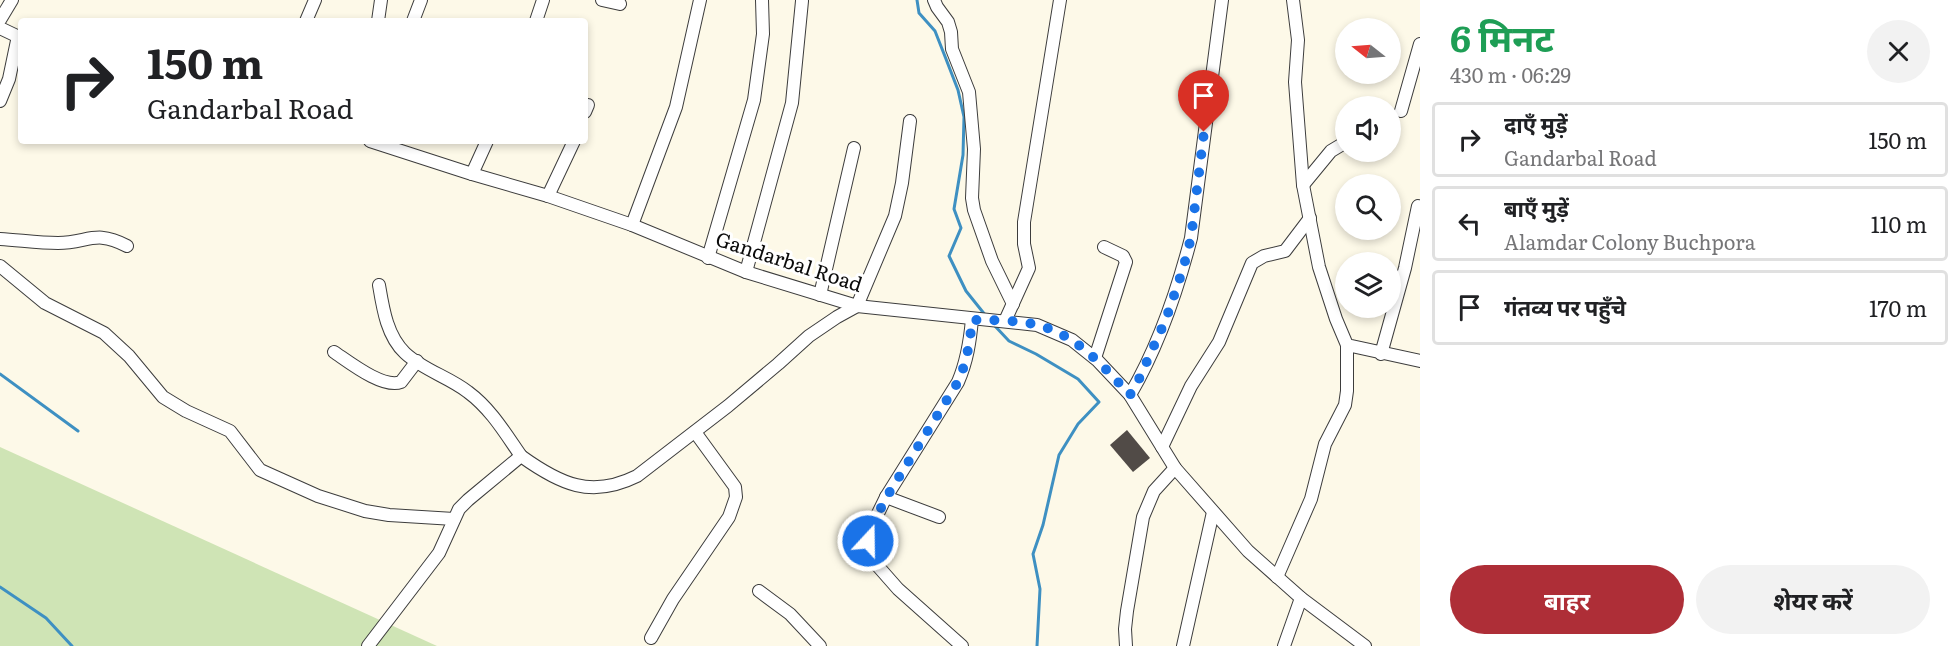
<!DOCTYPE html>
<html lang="hi">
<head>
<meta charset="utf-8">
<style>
	:root { --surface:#fff; --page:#f2f2f2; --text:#202124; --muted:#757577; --line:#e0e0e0; --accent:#ae2e37 }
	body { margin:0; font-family:Literata,"Noto Sans Devanagari",serif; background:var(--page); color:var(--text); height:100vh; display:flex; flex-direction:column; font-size:22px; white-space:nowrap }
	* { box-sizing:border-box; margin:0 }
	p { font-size:20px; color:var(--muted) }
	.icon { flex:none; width:33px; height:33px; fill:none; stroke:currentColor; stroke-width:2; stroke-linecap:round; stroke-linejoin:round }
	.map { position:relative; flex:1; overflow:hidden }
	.panel { display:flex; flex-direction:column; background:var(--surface); width:540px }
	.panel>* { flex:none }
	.top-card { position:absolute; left:18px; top:18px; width:570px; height:126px; border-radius:6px; box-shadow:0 3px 9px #0003; background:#fff; color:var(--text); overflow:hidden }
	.needle { width:39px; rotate:287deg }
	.tools { position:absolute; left:1335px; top:18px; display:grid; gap:12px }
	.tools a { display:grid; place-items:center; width:66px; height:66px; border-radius:50%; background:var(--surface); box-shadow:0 3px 9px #0003; font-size:30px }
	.pin { position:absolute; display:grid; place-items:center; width:51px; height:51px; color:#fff; margin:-62px -26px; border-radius:50% 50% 50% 0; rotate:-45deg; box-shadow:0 0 6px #0007 }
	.pin .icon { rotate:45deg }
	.me { position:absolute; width:66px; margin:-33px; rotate:21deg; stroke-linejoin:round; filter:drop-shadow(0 0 4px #0008) }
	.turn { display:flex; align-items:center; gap:21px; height:126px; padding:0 30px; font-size:27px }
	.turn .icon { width:78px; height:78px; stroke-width:2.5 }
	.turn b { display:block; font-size:42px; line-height:51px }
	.round { display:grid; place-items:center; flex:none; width:63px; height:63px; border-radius:32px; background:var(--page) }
	.overview { display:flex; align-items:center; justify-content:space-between; height:102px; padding:0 30px }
	h1 { font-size:36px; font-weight:700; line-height:45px; color:#1e9e55 }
	.action { display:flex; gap:12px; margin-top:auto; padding:12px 30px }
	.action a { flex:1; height:69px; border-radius:36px; background:var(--accent); color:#fff; font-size:24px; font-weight:700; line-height:69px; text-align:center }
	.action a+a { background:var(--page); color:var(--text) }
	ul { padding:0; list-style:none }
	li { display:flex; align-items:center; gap:18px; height:75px; margin:0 12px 9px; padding:0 18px; border:3px solid var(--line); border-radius:6px }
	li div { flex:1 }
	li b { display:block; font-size:22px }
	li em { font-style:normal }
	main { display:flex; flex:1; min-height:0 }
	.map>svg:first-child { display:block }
	.green { fill:#cfe4b5 }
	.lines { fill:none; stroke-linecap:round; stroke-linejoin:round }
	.stream { stroke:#3e90c2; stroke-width:3 }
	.building { fill:#514b47 }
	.minor-casing { stroke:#3d3d3d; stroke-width:14 }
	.minor { stroke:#fff; stroke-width:12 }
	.route { stroke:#1a73e8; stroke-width:10; stroke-dasharray:0 18 }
	.labels { text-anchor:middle; stroke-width:6; stroke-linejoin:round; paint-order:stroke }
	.street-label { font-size:20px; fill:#0a0a0a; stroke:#fff }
</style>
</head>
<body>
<main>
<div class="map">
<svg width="1420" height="646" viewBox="0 0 1420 646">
	<rect width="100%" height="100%" fill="#fdf9e8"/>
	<path class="green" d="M 0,447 L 437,646 L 0,646 Z"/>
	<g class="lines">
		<g class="stream">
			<path d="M 917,0 L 919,13 L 935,31 L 946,59 L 958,90 L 964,117 L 963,155 L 954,209 L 961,228 L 949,256 L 966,291 L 986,316"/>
			<path d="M 994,325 L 1009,341 L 1036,354 L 1078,379 L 1099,402 L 1078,424 L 1059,455 L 1043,525 L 1033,554 L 1040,589 L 1037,646"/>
			<path d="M 0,374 L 78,431"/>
			<path d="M 0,587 L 46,618 L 72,646"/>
		</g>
	</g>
	<path class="building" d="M 1127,430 L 1150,458 L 1133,472 L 1110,445 Z"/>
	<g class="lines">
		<g class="minor-casing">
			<g id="minor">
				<path d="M 602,0 L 620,4"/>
				<path d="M 934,0 L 937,7 L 948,22 L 951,32 L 952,49 L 969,92 L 974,149 L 972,198 L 974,210 L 992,261 L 1013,304"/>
				<path d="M 1293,0 L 1298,40 L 1295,82 L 1303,185 L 1319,267 L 1336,319 L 1347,345 L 1420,361"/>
				<path d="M 0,20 L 12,0"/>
				<path d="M 306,21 L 315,0"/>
				<path d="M 378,21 L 381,0"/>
				<path d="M 413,21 L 421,0"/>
				<path d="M 536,21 L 543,0"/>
				<path d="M 0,28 L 21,38"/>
				<path d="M 0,101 L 9,79 L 18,36"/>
				<path d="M 1401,111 L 1420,44"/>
				<path d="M 585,112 L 588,105"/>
				<path d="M 370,141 L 472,174 L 548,196 L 632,225 L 746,272 L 857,306 L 1037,325 L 1072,340 L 1097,360 L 1130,395 L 1175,468 L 1248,551 L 1301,598 L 1365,646"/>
				<path d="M 472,174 L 487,141"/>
				<path d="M 1303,185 L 1331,151 L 1346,142"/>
				<path d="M 548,196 L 574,141"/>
				<path d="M 632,225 L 676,107 L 700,0"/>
				<path d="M 0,239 C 19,240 38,243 58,243 C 88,243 95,229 127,246"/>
				<path d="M 708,258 L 754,100 L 763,34 L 762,0"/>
				<path d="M 0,266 L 45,303 L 104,333 L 129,356 L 163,397 L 186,411 L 230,431 L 260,470 L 318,496 L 365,511 L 389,515 L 454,519"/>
				<path d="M 746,272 L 792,103 L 802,1"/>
				<path d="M 379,285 C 383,309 387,336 405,353 C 423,370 449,377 468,392 C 491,409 505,433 521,456"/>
				<path d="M 820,295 L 854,148"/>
				<path d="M 1005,321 L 1029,268 L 1024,244 L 1024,222 L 1060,0"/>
				<path d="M 334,352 C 349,362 383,389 401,382 L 417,361"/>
				<path d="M 1381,354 L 1405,268 L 1418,206"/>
				<path d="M 1095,358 L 1126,262 L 1123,256 L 1104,247"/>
				<path d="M 1130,395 C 1158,347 1177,292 1191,238 L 1222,0"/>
				<path d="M 1162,447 L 1191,386 L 1219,342 L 1252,263 L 1264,256 L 1285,251 L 1310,218"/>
				<path d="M 886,497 L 939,517"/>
				<path d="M 1277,577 L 1311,499 L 1325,444 L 1345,405 L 1347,391 L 1347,345"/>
				<path d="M 759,591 L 790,614 L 820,646"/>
				<path d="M 651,638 L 673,599 L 729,517 L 736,497 L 735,487 L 695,432"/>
				<path d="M 368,646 L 439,553 L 459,509 L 468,500 L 521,456 C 560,484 591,499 637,476 L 728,406 L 778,364 L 809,336 L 837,317 L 857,306 L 895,216 L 902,183 L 910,121"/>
				<path d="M 962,646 L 898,589 L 876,564 L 868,541 L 869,532 L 886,497 L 958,382 C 967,361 970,342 972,319"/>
				<path d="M 1126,646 L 1125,629 L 1127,611 L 1143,517 L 1154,491 L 1175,468"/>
				<path d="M 1183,646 L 1213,512"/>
				<path d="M 1284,646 L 1301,598"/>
			</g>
		</g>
		<use href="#minor" class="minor"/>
	</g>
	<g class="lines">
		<path class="route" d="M 868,541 L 869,532 L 886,498 L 958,382 C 967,361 970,342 972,320 C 993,320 1017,320 1037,325 C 1077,335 1103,366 1130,395 L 1139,379 L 1166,319 L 1183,269 L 1191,238 L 1204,132"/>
	</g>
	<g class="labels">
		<g class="street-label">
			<text transform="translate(789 262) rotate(18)" y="7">Gandarbal Road</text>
		</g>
	</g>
</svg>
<div class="tools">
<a><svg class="needle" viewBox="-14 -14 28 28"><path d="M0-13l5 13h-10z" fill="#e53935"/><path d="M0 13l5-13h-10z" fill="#757577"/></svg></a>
<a><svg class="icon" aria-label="sound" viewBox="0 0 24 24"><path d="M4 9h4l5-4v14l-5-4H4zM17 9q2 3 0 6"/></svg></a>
<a><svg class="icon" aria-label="search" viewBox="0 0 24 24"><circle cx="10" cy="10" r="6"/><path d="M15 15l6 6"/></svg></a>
<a><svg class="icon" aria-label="layers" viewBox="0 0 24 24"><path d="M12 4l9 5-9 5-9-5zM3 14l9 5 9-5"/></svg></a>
</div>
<div class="pin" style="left:1204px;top:132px;background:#d93025"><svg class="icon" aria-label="arrive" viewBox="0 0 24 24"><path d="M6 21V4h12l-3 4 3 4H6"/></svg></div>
<svg class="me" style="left:868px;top:541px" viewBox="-20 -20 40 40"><circle r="17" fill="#1a73e8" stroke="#fff" stroke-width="3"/><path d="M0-11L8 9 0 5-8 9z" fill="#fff"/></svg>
<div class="top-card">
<div class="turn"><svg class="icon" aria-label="right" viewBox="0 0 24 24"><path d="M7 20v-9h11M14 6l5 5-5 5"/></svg><div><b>150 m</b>Gandarbal Road</div></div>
</div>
</div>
<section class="panel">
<div class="overview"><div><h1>6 मिनट</h1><p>430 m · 06:29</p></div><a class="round"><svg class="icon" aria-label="close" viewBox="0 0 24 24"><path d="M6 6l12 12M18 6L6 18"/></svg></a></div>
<ul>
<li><svg class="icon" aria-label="right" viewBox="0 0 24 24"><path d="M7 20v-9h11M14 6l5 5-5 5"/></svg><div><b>दाएँ मुड़ें</b><p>Gandarbal Road</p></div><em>150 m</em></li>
<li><svg class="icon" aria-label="left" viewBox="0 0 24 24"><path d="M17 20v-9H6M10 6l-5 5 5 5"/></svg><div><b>बाएँ मुड़ें</b><p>Alamdar Colony Buchpora</p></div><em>110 m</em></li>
<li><svg class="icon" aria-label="arrive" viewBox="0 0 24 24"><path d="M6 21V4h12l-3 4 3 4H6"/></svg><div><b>गंतव्य पर पहुँचे</b></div><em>170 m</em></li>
</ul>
<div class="action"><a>बाहर</a><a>शेयर करें</a></div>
</section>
</main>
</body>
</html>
